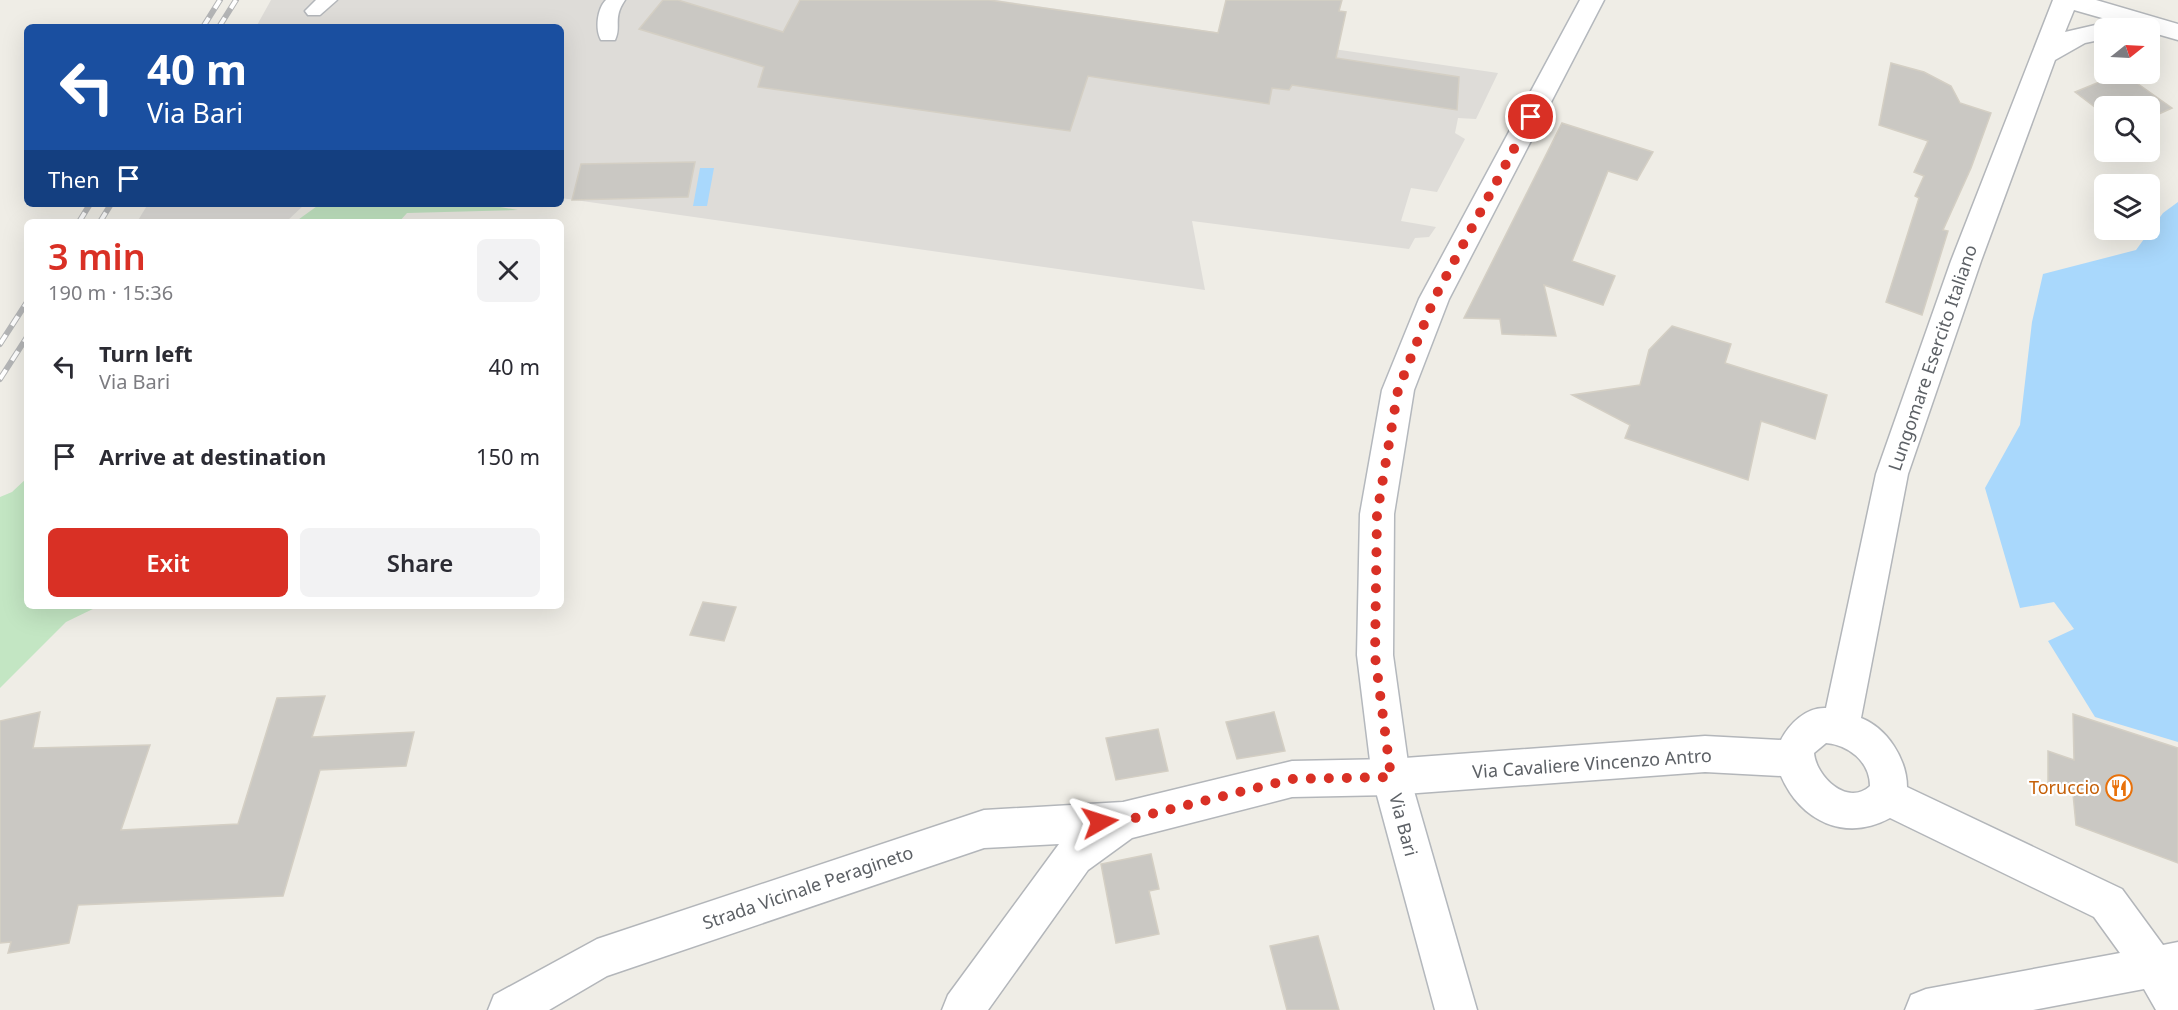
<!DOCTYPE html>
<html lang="en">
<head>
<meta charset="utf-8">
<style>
	:root { --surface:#fff; --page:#f2f2f3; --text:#2b2b33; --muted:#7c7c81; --accent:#d93025 }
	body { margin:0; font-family:"Noto Sans",sans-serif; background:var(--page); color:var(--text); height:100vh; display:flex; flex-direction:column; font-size:22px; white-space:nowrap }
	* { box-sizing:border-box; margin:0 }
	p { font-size:20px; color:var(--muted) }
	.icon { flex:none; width:33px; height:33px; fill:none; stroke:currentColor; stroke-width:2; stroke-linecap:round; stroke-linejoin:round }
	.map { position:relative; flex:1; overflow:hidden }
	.side { position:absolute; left:24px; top:219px; width:540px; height:390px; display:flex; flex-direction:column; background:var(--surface); border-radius:9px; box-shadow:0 6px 24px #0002 }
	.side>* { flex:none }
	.banner { position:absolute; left:24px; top:24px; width:540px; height:183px; border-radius:9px; box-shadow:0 6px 24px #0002; background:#1a4fa0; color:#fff; overflow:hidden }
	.needle { width:39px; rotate:72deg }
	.buttons { position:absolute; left:2094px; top:18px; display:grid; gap:12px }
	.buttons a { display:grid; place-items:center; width:66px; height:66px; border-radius:9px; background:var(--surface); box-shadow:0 6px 24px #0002; font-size:30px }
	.pin { position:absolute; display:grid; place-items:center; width:51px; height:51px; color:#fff; margin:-26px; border:3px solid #fff; border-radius:50%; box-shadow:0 2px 6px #0007 }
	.me { position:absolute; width:66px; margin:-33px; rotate:84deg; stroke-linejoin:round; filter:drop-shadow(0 0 4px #0008) }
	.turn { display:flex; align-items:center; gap:21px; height:126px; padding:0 24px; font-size:27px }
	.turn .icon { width:78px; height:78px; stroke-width:2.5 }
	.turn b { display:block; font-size:42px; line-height:51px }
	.then { display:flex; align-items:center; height:57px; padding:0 24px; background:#0003; gap:12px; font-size:22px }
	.round { display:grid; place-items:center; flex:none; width:63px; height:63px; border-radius:9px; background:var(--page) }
	.overview { display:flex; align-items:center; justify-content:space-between; height:102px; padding:0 24px }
	h1 { font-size:36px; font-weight:600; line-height:45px; color:var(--accent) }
	.cta { display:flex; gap:12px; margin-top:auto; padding:12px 24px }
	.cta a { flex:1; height:69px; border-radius:9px; background:var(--accent); color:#fff; font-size:24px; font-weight:600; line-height:69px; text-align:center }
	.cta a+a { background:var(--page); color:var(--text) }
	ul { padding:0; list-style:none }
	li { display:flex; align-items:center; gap:18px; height:90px; padding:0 24px }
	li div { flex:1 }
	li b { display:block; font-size:22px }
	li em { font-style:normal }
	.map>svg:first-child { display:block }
	.industrial { fill:#dedcd8 }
	.green { fill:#c3e6c3 }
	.water { fill:#a9d8fc }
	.building { fill:#cac8c3; stroke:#d4cfc4; stroke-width:1.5 }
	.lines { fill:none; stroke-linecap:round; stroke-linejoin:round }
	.service-casing { stroke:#b3b6ba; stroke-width:3 }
	.minor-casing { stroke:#b3b6ba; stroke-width:3 }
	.secondary-casing { stroke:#b4b8bd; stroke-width:3 }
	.service { fill:#fff; fill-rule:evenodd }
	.minor { fill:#fff; fill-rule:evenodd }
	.secondary { fill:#fff; fill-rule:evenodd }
	.rail-casing { stroke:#b4b5b6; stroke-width:6 }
	.rail { stroke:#fff; stroke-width:4; stroke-dasharray:11; stroke-linecap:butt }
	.route { stroke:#d93025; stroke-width:10; stroke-dasharray:0 18 }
	.labels { text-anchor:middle; stroke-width:4.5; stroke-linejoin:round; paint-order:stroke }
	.street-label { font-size:18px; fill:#5d6166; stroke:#fff }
	.food-label { font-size:18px; fill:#c56008; stroke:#fff; text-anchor:end }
</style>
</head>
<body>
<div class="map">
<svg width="2178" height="1010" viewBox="0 0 2178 1010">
	<rect width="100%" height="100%" fill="#efede6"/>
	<g class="industrial">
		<path d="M 271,0 L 996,0 L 1498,73 L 1476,119 L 1458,118 L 1455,133 L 1465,139 L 1437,192 L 1411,188 L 1401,221 L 1436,227 L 1429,237 L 1415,238 L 1409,249 L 1192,221 L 1205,290 L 561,198 L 561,27 L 256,27 Z"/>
		<path d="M 148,204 L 305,204 L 286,222 L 137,222 Z"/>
	</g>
	<g class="green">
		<path d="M 320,204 L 483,204 L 518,210 L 407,213 L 399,222 L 295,222 Z"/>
		<path d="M 27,478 L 27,606 L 99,606 L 66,622 L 0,688 L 0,497 L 12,492 Z"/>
	</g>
	<g class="water">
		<path d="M 700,168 L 714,168 L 707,206 L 693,206 Z"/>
		<path d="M 2178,202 L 2178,742 L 2095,717 L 2048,641 L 2074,629 L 2054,602 L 2020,608 L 1985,488 L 2020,425 L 2032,322 L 2043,274 L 2136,250 L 2163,213 Z"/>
	</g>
	<g class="building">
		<path d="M 663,0 L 678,0 L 783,32 L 800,0 L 989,0 L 1218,33 L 1226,0 L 1342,0 L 1339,11 L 1346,12 L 1336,58 L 1459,77 L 1457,110 L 1292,85 L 1289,90 L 1272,88 L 1269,104 L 1088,76 L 1070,131 L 758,87 L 764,67 L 639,29 Z"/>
		<path d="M 1891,63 L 1924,72 L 1951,86 L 1960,103 L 1991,113 L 1971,168 L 1943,230 L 1948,231 L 1922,315 L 1886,302 L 1919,198 L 1915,196 L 1924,176 L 1914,172 L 1928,141 L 1879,125 Z"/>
		<path d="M 2119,74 L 2124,74 L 2172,108 L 2150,118 L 2150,106 L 2104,106 L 2104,114 L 2075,92 Z"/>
		<path d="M 1562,123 L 1653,152 L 1637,180 L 1608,171 L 1572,261 L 1615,276 L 1603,305 L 1544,285 L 1556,336 L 1502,334 L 1500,319 L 1464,318 Z"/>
		<path d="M 695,162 L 688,197 L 572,200 L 581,164 Z"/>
		<path d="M 1672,326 L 1731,344 L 1725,363 L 1827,395 L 1815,439 L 1761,421 L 1748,480 L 1625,438 L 1630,425 L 1572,395 L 1640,385 L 1649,350 Z"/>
		<path d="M 703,602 L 736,607 L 724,641 L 690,635 Z"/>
		<path d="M 325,696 L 312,737 L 414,732 L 406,766 L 320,770 L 283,896 L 78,905 L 69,943 L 8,953 L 11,942 L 0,943 L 0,721 L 40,712 L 33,748 L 150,745 L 121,830 L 238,824 L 277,698 Z"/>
		<path d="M 1274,712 L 1285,751 L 1237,759 L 1226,722 Z"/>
		<path d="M 2073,714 L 2178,748 L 2178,863 L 2076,825 L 2073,794 L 2048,783 L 2048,751 L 2074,760 Z"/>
		<path d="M 1158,729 L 1168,771 L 1116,780 L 1106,738 Z"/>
		<path d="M 1151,854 L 1159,889 L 1149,891 L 1159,934 L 1116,943 L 1101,864 Z"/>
		<path d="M 1318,936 L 1339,1010 L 1287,1010 L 1270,946 Z"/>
	</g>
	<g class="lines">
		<g class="service-casing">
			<g id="service">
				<path d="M 316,0 L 337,0 L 320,15 L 308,15 L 305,11 Z"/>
				<path d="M 606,0 L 625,0 C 612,19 622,26 615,40 L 601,40 C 595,29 597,9 606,0 Z"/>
			</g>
		</g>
		<g class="minor-casing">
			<path id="minor" d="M 2053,0 L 2096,0 L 2178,24 L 2178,40 L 2150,32 L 2150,28 L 2137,28 L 2074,10 L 2065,32 L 2104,23 L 2115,28 L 2104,28 L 2104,39 L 2085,43 L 2055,60 L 1981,261 L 1908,474 L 1861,718 C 1887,728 1907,759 1907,787 L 2122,889 L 2163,945 L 2178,942 L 2178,1010 L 2156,1010 L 2144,989 L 2033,1010 L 1905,1010 L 1911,995 L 1926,989 L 2120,953 L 2094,917 L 1890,818 C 1846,842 1801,822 1781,776 L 1705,772 L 1391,795 L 1292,797 L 1132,838 L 1088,870 L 988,1010 L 942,1010 L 948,995 L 1059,844 L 984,848 L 607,976 L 549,1010 L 488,1010 L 494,995 L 597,939 L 984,810 L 1123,802 L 1292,761 L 1391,759 L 1705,736 L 1781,740 C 1789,724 1806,707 1826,708 L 1876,474 L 1951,261 ZM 1826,743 C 1849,745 1870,762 1870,786 C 1847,807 1816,776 1814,753 Z"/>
		</g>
		<g class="secondary-casing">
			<path id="secondary" d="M 1580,0 L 1604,0 L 1449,299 L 1414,390 L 1394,514 L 1393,655 L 1410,777 L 1477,1010 L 1435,1010 L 1372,777 L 1357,655 L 1360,514 L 1382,390 L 1419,299 Z"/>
		</g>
		<use href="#service" class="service"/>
		<use href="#minor" class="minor"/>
		<use href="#secondary" class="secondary"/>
		<g class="rail-casing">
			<g id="rail">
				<path d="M 203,27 L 220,0"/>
				<path d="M 219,27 L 236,0"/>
				<path d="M 79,222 L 90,204"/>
				<path d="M 100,222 L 111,204"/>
				<path d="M 0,344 L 27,302"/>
				<path d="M 0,379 L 27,337"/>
			</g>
		</g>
		<use href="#rail" class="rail"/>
	</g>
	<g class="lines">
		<path class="route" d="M 1100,822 L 1123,821 L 1292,779 L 1391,777 L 1375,656 L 1377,514 L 1398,390 L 1434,299 L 1531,117"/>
	</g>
	<defs>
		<g id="restaurant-ring" transform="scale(1.35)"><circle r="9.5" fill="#fff" stroke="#e8710a" stroke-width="1.5"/><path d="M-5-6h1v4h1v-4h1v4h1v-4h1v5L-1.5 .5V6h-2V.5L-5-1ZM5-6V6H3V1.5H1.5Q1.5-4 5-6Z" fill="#e8710a"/></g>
	</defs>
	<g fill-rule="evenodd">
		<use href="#restaurant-ring" x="2119" y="788"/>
	</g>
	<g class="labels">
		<g class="street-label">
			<text transform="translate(1933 358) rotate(-71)" y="6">Lungomare Esercito Italiano</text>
			<text transform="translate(1592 764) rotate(-4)" y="6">Via Cavaliere Vincenzo Antro</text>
			<text transform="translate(1403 825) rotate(75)" y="6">Via Bari</text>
			<text transform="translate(808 888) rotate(-19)" y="6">Strada Vicinale Peragineto</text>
		</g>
		<g class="food-label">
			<text x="2100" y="794">Toruccio</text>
		</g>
	</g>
</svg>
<div class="buttons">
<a><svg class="needle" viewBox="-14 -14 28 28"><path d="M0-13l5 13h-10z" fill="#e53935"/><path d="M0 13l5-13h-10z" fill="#7c7c81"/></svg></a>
<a><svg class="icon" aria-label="search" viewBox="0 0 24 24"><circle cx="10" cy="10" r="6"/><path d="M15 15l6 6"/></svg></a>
<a><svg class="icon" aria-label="layers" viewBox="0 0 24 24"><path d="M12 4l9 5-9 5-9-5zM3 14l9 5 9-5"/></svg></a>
</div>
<div class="pin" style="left:1531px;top:117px;background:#d93025"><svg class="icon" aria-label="arrive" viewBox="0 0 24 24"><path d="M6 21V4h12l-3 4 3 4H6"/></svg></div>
<svg class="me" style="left:1100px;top:822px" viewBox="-20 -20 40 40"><path d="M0-17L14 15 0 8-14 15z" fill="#d93025" stroke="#fff" stroke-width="4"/></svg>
<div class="banner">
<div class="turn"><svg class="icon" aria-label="left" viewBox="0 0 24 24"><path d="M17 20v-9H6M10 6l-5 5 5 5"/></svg><div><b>40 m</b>Via Bari</div></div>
<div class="then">Then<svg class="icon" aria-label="arrive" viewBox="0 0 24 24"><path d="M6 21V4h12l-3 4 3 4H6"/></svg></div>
</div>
<section class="side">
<div class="overview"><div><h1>3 min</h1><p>190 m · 15:36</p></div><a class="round"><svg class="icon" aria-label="close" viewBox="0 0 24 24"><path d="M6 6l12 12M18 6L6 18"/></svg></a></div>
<ul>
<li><svg class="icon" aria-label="left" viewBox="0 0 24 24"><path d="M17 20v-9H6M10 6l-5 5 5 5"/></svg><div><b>Turn left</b><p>Via Bari</p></div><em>40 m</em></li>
<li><svg class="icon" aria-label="arrive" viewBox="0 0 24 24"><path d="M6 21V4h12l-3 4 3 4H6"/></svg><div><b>Arrive at destination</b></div><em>150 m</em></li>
</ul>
<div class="cta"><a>Exit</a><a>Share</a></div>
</section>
</div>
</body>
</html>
